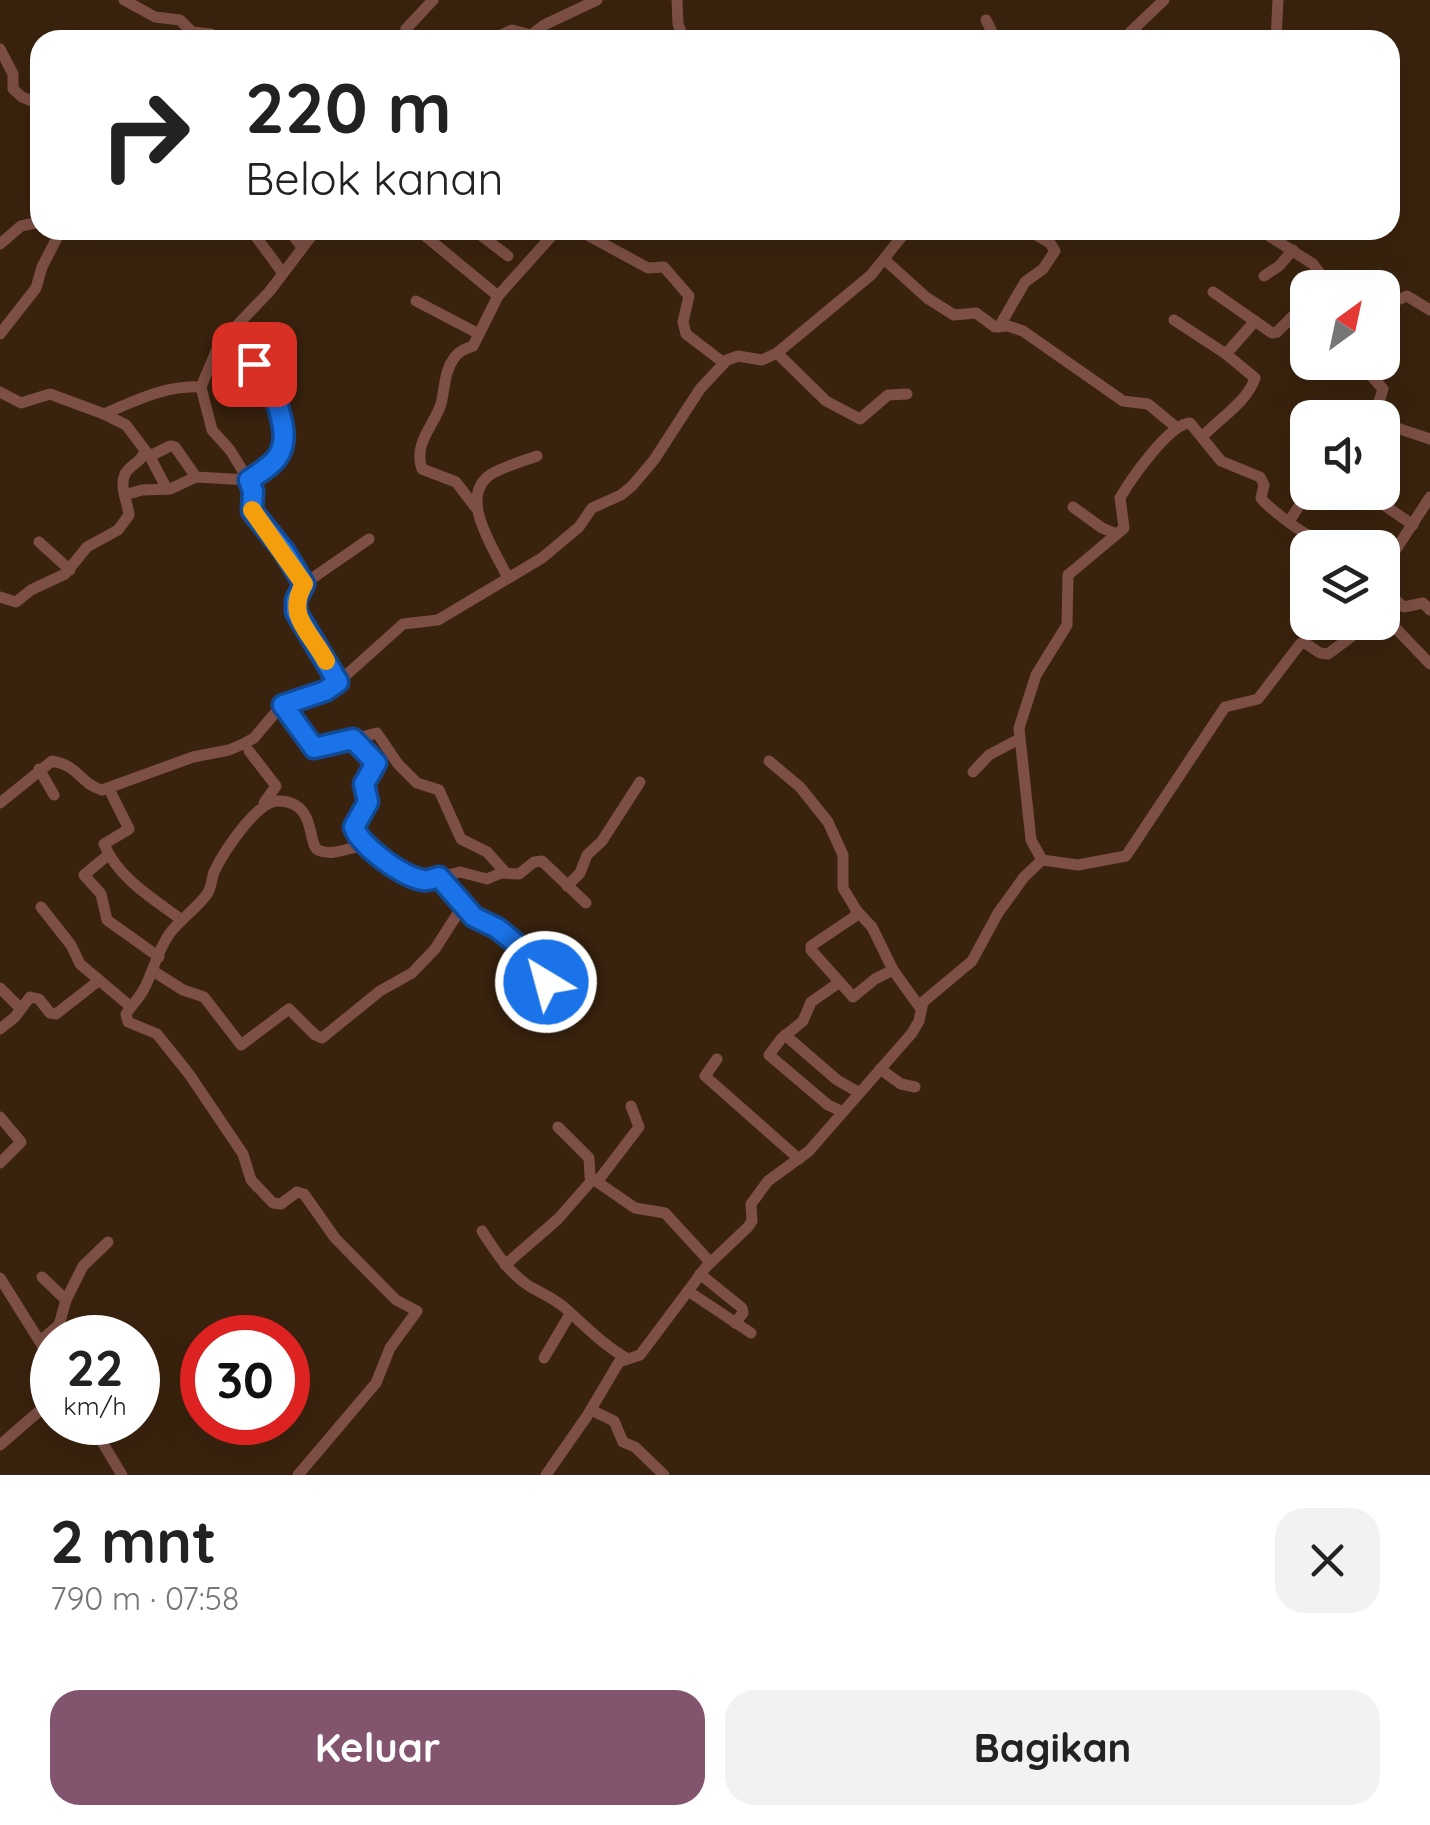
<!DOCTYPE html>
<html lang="id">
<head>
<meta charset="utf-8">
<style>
	:root { --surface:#fff; --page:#f2f2f2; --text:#222; --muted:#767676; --accent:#82546e }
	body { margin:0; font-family:Quicksand,sans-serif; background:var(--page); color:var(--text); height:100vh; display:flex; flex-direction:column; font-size:38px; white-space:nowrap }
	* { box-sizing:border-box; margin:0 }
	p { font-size:32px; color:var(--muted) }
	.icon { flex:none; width:55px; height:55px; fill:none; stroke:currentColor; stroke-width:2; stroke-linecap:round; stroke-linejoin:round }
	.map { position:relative; height:1475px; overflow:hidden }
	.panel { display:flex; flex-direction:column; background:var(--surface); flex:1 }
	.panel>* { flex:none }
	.top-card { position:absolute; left:30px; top:30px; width:1370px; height:210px; border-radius:30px; box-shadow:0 10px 40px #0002; background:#fff; color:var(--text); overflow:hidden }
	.needle { width:65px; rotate:33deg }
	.tools { position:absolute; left:1290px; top:270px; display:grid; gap:20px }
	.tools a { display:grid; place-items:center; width:110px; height:110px; border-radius:20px; background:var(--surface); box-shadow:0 10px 40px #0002; font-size:50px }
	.speed { position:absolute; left:30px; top:1315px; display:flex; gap:20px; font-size:50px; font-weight:700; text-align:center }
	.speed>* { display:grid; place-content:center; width:130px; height:130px; border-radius:50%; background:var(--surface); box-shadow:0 10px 40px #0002; line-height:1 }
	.speed small { font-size:25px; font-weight:400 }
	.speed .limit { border:15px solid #d22; background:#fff; color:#111 }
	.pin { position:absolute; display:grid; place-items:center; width:85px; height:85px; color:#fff; margin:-42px; border-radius:20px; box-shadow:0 5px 15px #0006 }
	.me { position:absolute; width:110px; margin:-55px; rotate:323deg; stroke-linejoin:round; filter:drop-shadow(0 0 8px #0008) }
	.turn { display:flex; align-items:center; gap:35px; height:210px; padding:0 50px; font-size:45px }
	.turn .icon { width:130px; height:130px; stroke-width:2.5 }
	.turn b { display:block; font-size:70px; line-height:85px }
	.round { display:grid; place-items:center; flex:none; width:105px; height:105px; border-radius:30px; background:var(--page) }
	.overview { display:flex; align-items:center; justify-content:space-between; height:170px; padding:0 50px }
	h1 { font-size:60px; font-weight:700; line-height:75px }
	.primary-button { display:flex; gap:20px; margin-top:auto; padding:20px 50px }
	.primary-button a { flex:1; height:115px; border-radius:30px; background:var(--accent); color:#fff; font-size:40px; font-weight:700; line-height:115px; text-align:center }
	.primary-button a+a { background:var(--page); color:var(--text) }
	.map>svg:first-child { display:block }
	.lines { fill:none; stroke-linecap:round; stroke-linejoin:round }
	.minor { stroke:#7d4f45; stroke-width:11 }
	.route-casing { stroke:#114b97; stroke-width:25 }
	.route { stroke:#1a73e8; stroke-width:18 }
	.slow { stroke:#f59e0b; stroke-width:18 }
</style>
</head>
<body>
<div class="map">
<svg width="1430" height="1475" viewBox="0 0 1430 1475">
	<rect width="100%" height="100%" fill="#3a230e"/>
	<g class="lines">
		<g class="minor">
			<path d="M 124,0 L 155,17 L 180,20 L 192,32 L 211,34 L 219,40"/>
			<path d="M 677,0 L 678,24 L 684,40"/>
			<path d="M 986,20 L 996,40"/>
			<path d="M 412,40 L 406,29 L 433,0"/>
			<path d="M 490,40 L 512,30 L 531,35 L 544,25 L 597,0"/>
			<path d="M 1122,40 L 1164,0"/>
			<path d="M 1276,40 L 1278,0"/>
			<path d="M 0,49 L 13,74 L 13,89 L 22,97 L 40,104"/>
			<path d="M 289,230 L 301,246"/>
			<path d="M 418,230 L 498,296 L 557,230"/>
			<path d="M 474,230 L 508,256"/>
			<path d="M 578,230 L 648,268 L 664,267 L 689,296 L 683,322 L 686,334 L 724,363"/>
			<path d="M 1260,230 L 1313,264 L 1325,280 L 1321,288"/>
			<path d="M 1004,231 L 1004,230"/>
			<path d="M 254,234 L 282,272"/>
			<path d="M 0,244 L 21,226 L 40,222"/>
			<path d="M 885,260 L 927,298 L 954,315 L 976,313 L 995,327 L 1008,326 L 1023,331 L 1123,401 L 1148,404 L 1176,427"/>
			<path d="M 1264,276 L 1279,266 L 1293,250"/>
			<path d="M 1213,292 L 1272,333 L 1277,332 L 1296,313"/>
			<path d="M 416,301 L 479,334"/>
			<path d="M 1308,301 L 1296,313 L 1308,324"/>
			<path d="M 1382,312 L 1395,301 L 1407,296 L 1430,310"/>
			<path d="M 1174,320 L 1226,354 L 1255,378 C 1248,401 1219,419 1203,436"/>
			<path d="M 999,327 L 1025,282 L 1043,269 L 1055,251 L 1050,243 L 1027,230"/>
			<path d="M 0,334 L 36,288 L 42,267 L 61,230"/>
			<path d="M 777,353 L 826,401 L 860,419 L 888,395 L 907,394"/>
			<path d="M 1226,354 L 1255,321"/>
			<path d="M 1359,362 L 1383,389 L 1374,418"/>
			<path d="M 0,392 L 21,403 L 50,394 L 104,414 C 136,400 166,385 201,387"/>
			<path d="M 1382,423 L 1430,439"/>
			<path d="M 148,453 L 167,489"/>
			<path d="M 150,456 L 170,446 L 175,447 L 196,477"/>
			<path d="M 1365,492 L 1413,525"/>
			<path d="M 125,495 L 142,490 L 170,489 L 196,477 L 249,480 L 269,467 L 282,449 L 285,433 L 278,396 L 254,364 L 224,337"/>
			<path d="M 1073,507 L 1102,528 L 1117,534"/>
			<path d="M 476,508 L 456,482 L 422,469 C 413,443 434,426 441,404 C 445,388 444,372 454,358 C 459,351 465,349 473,346 L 498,296"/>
			<path d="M 1290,520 L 1308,492"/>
			<path d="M 39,542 L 70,570"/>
			<path d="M 1382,571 L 1430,497"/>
			<path d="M 508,578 C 495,550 455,495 493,473 C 506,466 523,461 537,456"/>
			<path d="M 304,584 L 284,551 L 252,511 L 252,486 L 230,450 L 212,430 L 201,387 L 219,344 L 269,292 L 316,230"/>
			<path d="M 1382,589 L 1404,607 L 1423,603 L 1430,610"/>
			<path d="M 0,597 L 16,602 L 31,590 L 65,574 L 87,547 L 118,530 L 129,515 C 128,503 119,487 125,474 C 131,463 142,463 145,450 L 126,425 L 104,414"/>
			<path d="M 1383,615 L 1430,664"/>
			<path d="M 338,682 L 297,616 L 296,600 L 304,584 L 369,539"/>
			<path d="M 283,705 L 316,749 L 377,733 L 398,764 L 417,783 L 439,790 L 461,839 L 487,852 L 505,872"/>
			<path d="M 353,739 L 376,763 L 365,780 L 368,801 L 355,827 L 359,840 L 368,848"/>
			<path d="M 249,751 L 276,786 L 264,803"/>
			<path d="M 769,761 L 800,787 L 828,822 L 843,855 L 843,888 L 857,911 L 854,917 L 811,946 L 811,950 L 853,997 L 875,979 L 893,970 L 921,1009"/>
			<path d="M 39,769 L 54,795"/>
			<path d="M 973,772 L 989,755 L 1019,739"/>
			<path d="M 109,789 L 129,829 L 104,844 C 118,878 152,898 182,920"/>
			<path d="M 0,803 L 52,761 C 80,766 79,783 102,790 L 193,757 L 229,750 L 243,744 L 254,738 L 281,706 L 334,686 L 403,624 L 438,620 L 542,558 L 579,527 L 592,508 L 621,495 L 632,486 L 654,460 L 700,389 L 727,360 L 738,356 L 762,360 L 777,353 L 871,275 L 907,230"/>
			<path d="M 108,855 L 84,875 L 101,894 L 107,920 L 159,957"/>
			<path d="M 1042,860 L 1078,865 L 1126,856 L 1225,707 L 1258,699 L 1300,644 L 1305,643 L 1320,653 L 1328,654 L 1371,622"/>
			<path d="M 567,886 L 580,873 L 587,855 L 602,841 L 640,782"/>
			<path d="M 41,907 L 71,945 L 80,964 L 131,1007"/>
			<path d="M 857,911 L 872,927 L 893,970"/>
			<path d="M 153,971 L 183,990 L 204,997 L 241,1045 L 289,1009 L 315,1035 L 322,1038 L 380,991 L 412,973 L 435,949 L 465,902"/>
			<path d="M 837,984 L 811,1002 L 803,1021 L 781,1039 L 769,1055 L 828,1105 L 841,1111"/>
			<path d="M 0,988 L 21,1009"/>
			<path d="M 558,1000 L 525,951 L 497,927 L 474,917 L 439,877 L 460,872 L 487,879 L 501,873 L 519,874 L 534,862 L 542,861 L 586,903"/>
			<path d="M 0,1029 L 15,1017 L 30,997 L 39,999 L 50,1013 L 56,1014 L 97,982"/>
			<path d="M 785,1035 L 837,1080 L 858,1092"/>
			<path d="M 717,1059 L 705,1076 L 799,1159"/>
			<path d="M 880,1069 L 901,1084 L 915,1087"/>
			<path d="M 0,1117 L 21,1142 L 0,1163"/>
			<path d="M 558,1127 L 589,1158 L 590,1177 L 635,1208 L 665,1213 L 710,1262"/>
			<path d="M 597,1182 L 639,1127 L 631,1106"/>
			<path d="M 482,1231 C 495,1251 509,1273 529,1286 C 541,1293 553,1298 564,1307 C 584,1325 602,1344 626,1358"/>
			<path d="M 505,1265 L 558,1219 L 593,1179"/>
			<path d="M 700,1274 L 742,1308 L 743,1313 L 735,1323"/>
			<path d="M 0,1278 L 52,1361"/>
			<path d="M 688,1291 L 751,1333"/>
			<path d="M 66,1300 L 83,1266 L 108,1242"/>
			<path d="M 40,1341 L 59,1325 L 66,1300 L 42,1277"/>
			<path d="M 544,1358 L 570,1314"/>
			<path d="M 591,1410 L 614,1421 L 623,1442 L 635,1447 L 664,1475"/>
			<path d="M 90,1422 L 122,1475"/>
			<path d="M 0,1445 L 52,1400"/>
			<path d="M 298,1475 L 376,1383 L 390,1348 L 417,1311 L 396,1300 L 335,1238 L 304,1194 L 297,1192 L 281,1204 L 273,1203 L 251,1180 L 243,1154 L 189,1074 L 157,1034 L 128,1022 L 126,1014 C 132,1005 139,998 144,989 C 153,972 158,949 170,933 C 181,919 197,908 207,894 C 212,887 211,880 214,872 C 223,853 257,800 279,801 C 317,802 307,844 318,850 C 333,857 349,847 363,846 L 420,879 L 439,877"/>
			<path d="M 546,1475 L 587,1416 L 619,1362 L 640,1355 L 706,1267 L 748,1227 L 752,1221 L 751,1204 L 768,1181 L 809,1151 L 912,1033 L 919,1021 L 923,1002 L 972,961 L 998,913 L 1024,877 L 1042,860 L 1031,840 L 1019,728 L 1036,675 L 1067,625 L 1068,575 L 1124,528 L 1120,498 C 1131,479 1169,424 1190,423 L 1221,461 L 1260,477 L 1264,485 L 1261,498 C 1265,505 1300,532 1309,535 C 1324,540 1334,536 1349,548"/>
		</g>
	</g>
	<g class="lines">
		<g class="route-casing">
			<path id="route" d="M 254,364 C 272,386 276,395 282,422 C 289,454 274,464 249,480 L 253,491 L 252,511 L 284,551 L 304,584 L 296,600 L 296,612 L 338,682 L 325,691 L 283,705 L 314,748 L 353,739 L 376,763 L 364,784 L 368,802 L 354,827 C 360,846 403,877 423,880 C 428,881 435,878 439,877 L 474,917 L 497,928 L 525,951 L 540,969 L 546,982"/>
		</g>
		<use href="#route" class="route"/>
		<path class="slow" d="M 252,510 L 304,584 C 285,617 311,632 326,661"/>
	</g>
</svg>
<div class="tools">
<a><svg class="needle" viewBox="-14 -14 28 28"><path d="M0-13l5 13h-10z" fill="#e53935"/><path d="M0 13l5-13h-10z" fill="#767676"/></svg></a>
<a><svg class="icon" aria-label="sound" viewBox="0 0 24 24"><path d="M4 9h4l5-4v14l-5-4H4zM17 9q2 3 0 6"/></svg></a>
<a><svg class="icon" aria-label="layers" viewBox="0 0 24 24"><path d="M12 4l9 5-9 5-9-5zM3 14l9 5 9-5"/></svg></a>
</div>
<div class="speed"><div>22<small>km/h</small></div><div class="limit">30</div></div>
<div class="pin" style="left:254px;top:364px;background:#d93025"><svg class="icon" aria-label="arrive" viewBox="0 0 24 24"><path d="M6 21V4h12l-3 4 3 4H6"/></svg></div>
<svg class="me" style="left:546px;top:982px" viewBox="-20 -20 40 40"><circle r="17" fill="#1a73e8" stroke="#fff" stroke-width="3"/><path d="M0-11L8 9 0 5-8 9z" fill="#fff"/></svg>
<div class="top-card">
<div class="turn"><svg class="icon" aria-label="right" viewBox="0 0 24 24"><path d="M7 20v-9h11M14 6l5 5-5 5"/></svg><div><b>220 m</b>Belok kanan</div></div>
</div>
</div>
<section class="panel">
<div class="overview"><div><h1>2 mnt</h1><p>790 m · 07:58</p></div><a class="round"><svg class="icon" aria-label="close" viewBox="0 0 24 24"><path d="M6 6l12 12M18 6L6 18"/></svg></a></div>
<div class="primary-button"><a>Keluar</a><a>Bagikan</a></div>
</section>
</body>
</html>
